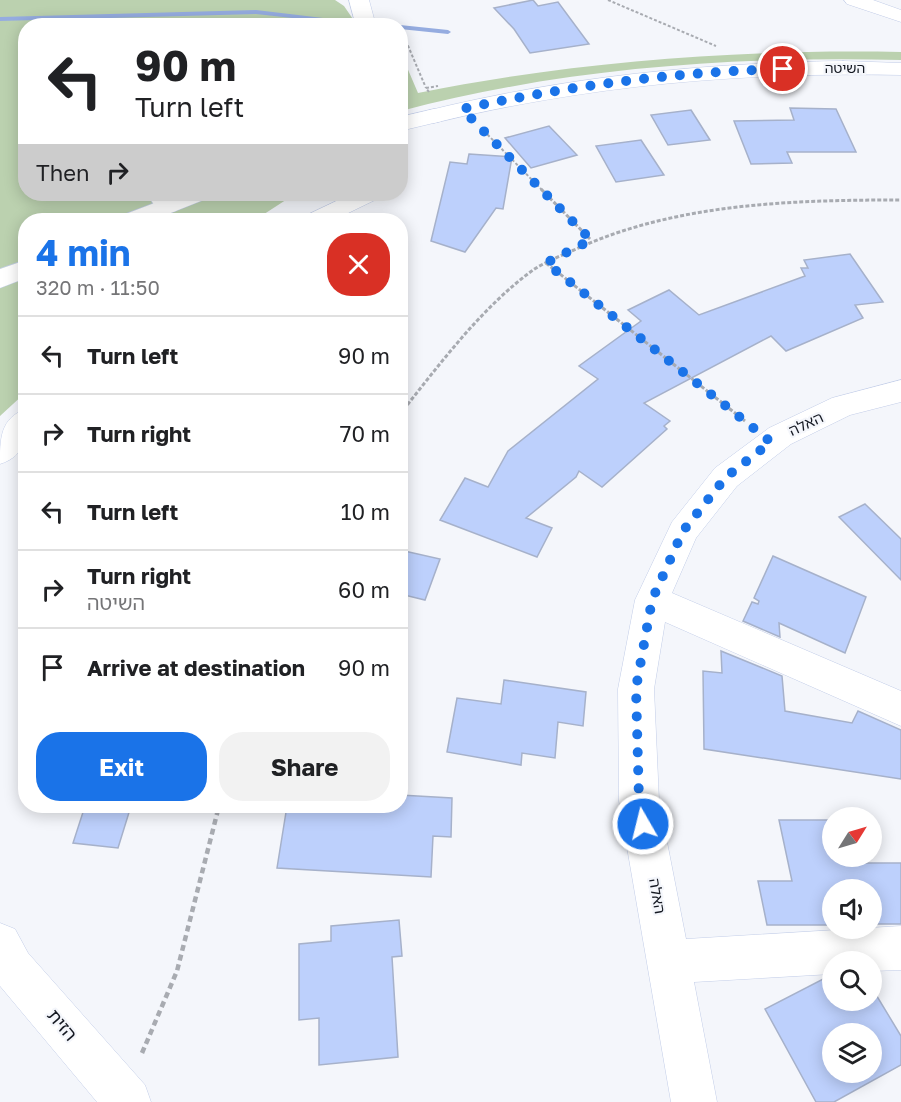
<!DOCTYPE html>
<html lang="en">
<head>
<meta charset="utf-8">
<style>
	:root { --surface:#fff; --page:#f2f2f2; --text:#202124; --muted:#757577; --line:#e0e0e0; --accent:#1a73e8 }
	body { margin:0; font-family:"Golos Text","Noto Sans Hebrew",sans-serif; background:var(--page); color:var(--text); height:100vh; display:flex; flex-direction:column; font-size:22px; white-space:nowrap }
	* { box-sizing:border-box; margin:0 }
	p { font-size:20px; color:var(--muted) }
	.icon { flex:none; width:33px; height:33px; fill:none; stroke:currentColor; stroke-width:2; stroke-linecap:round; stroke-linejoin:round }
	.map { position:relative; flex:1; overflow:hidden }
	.side { position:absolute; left:18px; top:213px; width:390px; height:600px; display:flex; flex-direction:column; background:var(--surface); border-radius:24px; box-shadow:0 3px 15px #0003 }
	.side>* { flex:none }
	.hud { position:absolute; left:18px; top:18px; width:390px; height:183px; border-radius:24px; box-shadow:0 3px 15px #0003; background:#fff; color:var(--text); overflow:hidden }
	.needle { width:39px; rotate:53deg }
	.tools { position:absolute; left:822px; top:807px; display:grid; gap:12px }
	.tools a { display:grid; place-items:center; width:60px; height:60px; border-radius:50%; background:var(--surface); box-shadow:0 3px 15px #0003; font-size:30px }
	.pin { position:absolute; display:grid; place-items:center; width:51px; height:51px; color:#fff; margin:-26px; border:3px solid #fff; border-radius:50%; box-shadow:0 2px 6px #0007 }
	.me { position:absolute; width:66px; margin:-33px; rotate:352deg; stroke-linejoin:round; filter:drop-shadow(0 0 4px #0008) }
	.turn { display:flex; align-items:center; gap:21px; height:126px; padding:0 18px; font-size:27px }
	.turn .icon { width:78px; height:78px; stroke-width:2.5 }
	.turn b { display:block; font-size:42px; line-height:51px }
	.then { display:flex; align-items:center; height:57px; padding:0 18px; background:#0003; gap:12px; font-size:22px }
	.round { display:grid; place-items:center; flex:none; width:63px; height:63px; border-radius:24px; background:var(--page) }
	.headline { display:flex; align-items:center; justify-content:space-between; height:102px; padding:0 18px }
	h1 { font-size:36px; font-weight:700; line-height:45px; color:var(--accent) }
	.cta { display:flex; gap:12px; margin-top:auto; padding:12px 18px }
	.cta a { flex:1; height:69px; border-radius:24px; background:var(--accent); color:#fff; font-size:24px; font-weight:700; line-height:69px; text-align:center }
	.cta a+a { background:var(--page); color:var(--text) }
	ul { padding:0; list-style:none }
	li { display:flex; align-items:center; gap:18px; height:78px; padding:0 18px; border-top:2px solid var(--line) }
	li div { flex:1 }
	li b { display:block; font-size:22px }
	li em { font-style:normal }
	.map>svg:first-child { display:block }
	.green { fill:#bbd1af }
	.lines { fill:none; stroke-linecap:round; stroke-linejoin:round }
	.stream { fill:#95ace0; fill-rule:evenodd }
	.building { fill:#bdd0fc; stroke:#a6b1ca; stroke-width:1.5; fill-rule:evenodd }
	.minor-casing { stroke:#c2cde8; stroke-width:1 }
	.major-casing { stroke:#c2cde8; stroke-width:1 }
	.path-far2 { stroke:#a8abb1; stroke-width:2; stroke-dasharray:3 2; stroke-linecap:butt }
	.path-far1 { stroke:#a8abb1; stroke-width:3; stroke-dasharray:4 2; stroke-linecap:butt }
	.path { stroke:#a8abb1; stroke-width:4.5; stroke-dasharray:6 4; stroke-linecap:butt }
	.minor { fill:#fff; fill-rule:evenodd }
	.major { fill:#fff; fill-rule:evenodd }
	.route { stroke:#1a73e8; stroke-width:10; stroke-dasharray:0 18 }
	.labels { text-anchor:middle; stroke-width:4.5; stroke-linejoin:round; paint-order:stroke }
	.far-street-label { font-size:14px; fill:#151922; stroke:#f4f6fb }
	.street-label { font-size:15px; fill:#151922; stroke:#f4f6fb }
	.near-street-label { font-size:18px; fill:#151922; stroke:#f4f6fb }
</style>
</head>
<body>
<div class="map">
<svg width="901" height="1102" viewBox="0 0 901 1102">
	<rect width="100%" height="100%" fill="#f4f6fb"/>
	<g class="green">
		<path d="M 0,0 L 335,0 L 344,6 L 357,25 L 26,26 L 26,194 L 295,194 L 255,220 L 26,220 L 25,393 L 0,416 Z"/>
		<path d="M 400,51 L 418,93 C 577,61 739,49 901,52 L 901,60 C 733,56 563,68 401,111 Z"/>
	</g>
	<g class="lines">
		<g class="stream">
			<path d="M 256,10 L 390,26 L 365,26 L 256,14 L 0,21 L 0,17 Z"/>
			<path d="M 400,25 L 448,30 L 451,32 L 448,34 L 400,29 L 400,26 L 398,26 Z"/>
		</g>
	</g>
	<g class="building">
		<path d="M 533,0 L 538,6 L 558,2 L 589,44 L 530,53 L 514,29 L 494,8 Z"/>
		<path d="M 790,108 L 836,109 L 856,152 L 787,152 L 792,163 L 751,164 L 734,121 L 794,120 Z"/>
		<path d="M 691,110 L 710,140 L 668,145 L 651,115 Z"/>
		<path d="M 549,126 L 577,155 L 531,168 L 505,138 Z"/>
		<path d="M 641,140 L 664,175 L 616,182 L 596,146 Z"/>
		<path d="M 469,154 L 512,157 L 503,209 L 496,208 L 465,252 L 431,241 L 450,162 L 467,164 Z"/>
		<path d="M 850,254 L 883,302 L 855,305 L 863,318 L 786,351 L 771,336 L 644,403 L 670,421 L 664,426 L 667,429 L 602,487 L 579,471 L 576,477 L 526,518 L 552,528 L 537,557 L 440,520 L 465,478 L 488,487 L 508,451 L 598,379 L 579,366 L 641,321 L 628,310 L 669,290 L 699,315 L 805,276 L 801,268 L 808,268 L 804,260 Z"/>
		<path d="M 865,504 L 901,539 L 901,580 L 839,517 Z"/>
		<path d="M 400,550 L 440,559 L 425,600 L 400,594 Z"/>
		<path d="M 773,556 L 866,597 L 845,653 L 779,623 L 780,637 L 743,621 L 752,602 L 758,604 L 759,601 L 754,598 Z"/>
		<path d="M 721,651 L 782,676 L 785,711 L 852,723 L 858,711 L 901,730 L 901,779 L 704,749 L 703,671 L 722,673 Z"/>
		<path d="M 504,680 L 586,692 L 583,726 L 558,722 L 555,758 L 522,753 L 521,765 L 447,752 L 457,698 L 501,704 Z"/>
		<path d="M 400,795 L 452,798 L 451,837 L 433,836 L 431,877 L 277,868 L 287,806 L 400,806 Z"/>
		<path d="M 85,806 L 131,806 L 118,848 L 73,843 Z"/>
		<path d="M 779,820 L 832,820 L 832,856 L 850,856 L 851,863 L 901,863 L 901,924 L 872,924 L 872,890 L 832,890 L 832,925 L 767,925 L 758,881 L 792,881 Z"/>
		<path d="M 399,920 L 402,956 L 392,957 L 398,1057 L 319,1065 L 319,1018 L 299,1020 L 299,944 L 331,941 L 331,926 Z"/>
		<path d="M 829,976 L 832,976 L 832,1000 L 872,1000 L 872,988 L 901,1036 L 901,1065 L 834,1102 L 816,1102 L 765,1009 ZM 832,1034 L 872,1034 L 872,1072 L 832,1072 Z"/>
	</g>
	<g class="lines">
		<g class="minor-casing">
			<g id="minor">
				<path d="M 349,0 L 369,0 L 376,26 L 356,26 Z"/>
				<path d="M 844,0 L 873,0 L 901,10 L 901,22 L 847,4 Z"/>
				<path d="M 843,61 L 901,63 L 901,75 C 741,72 590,85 434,123 L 426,121 L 423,116 L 426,111 C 564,77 701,63 843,61 Z"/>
				<path d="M 147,194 L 171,194 L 179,206 L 176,211 L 167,213 L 158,211 Z"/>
				<path d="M 351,194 L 381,194 L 377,199 L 334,220 L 304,220 L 307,215 Z"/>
				<path d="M 901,380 L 901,402 L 850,415 L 791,444 L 737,486 L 696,538 L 672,593 L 901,691 L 901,726 L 665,622 L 654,689 L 659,801 L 686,939 L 901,926 L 901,970 L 872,971 L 872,962 L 832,962 L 832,974 L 694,982 L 717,1102 L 671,1102 L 619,801 L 618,689 L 635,600 L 672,522 L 715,468 L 769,428 L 832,398 Z"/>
				<path d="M 26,409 C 26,434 28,455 0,464 C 0,439 0,418 26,409 Z"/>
				<path d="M 0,923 L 15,929 L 28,953 L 145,1085 L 151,1102 L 97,1102 L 0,986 Z"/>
			</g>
		</g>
		<g class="major-casing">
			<g id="major">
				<path d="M 434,109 L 442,111 L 445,116 L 442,121 L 400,131 L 400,117 Z"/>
				<path d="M 178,194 L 210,194 L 206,199 L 153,220 L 120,220 L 123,215 Z"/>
				<path d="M 26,260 L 26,278 L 0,288 L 0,269 Z"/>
			</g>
		</g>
		<g class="path-far2">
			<path d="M 608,0 L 716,46"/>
			<path d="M 400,27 L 426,88"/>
			<path d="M 429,92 L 426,88 L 438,86"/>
			<path d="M 484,131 L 543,191"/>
		</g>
		<g class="path-far1">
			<path d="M 541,189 L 591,240"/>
			<path d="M 546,263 L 745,421"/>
			<path d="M 400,414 C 440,364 481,308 533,270 C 545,262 560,256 574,250 C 675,203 792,200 901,200"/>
		</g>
		<path class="path" d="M 142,1053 L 177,971 L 219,806"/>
		<use href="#minor" class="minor"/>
		<use href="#major" class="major"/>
	</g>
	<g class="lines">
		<path class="route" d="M 643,824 L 639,801 L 636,688 L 652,600 L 683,531 L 726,477 L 771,442 L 546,263 L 591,240 L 462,109 C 568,86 674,72 783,69"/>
	</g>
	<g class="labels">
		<g class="far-street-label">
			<text x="845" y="73">השיטה</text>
		</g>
		<g class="street-label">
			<text transform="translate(806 424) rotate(-25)" y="5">האלה</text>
			<text transform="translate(657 896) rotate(80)" y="5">האלה</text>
		</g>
		<g class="near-street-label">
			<text transform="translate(62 1025) rotate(50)" y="6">הזית</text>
		</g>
	</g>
</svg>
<div class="tools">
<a><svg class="needle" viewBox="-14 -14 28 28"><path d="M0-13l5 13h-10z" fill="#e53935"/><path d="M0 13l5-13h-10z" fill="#757577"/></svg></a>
<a><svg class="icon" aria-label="sound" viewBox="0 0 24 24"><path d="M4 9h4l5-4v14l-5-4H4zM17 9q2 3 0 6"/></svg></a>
<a><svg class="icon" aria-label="search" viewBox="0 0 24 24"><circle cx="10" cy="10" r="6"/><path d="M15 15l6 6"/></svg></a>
<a><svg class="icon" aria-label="layers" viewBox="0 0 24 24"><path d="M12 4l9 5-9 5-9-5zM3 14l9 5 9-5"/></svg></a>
</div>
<div class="pin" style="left:783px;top:69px;background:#d93025"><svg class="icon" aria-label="arrive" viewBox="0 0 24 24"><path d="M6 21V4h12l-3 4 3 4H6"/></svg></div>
<svg class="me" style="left:643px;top:824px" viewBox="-20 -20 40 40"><circle r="17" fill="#1a73e8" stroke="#fff" stroke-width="3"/><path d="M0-11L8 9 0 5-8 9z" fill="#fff"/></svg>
<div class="hud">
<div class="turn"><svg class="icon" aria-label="left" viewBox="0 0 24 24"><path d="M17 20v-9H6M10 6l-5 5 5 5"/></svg><div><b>90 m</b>Turn left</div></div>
<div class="then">Then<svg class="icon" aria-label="right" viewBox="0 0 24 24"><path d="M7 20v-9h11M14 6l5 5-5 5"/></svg></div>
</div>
<section class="side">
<div class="headline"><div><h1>4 min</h1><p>320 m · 11:50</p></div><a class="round" style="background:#d93025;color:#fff"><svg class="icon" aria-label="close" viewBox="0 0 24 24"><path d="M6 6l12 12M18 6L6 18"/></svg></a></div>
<ul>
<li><svg class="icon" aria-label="left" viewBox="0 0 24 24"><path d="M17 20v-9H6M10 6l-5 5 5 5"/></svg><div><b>Turn left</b></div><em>90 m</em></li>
<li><svg class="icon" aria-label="right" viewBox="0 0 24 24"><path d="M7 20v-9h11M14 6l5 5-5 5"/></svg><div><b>Turn right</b></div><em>70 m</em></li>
<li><svg class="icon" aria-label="left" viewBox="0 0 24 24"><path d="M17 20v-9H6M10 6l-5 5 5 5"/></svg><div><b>Turn left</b></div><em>10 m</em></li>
<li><svg class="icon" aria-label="right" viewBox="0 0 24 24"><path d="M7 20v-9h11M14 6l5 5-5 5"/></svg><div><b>Turn right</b><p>השיטה</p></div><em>60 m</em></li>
<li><svg class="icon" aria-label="arrive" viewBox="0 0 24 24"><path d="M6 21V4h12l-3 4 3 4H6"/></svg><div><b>Arrive at destination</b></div><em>90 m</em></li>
</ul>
<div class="cta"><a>Exit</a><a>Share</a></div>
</section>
</div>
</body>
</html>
